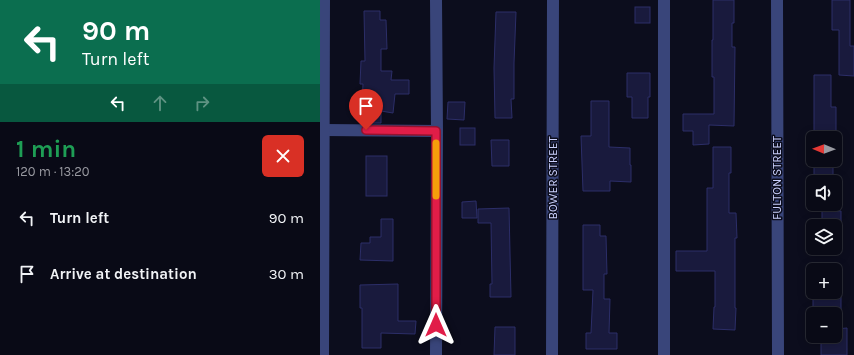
<!DOCTYPE html>
<html lang="en">
<head>
<meta charset="utf-8">
<style>
	:root { --surface:#090a16; --page:#171823; --text:#f1f3f6; --muted:#999aa1; --line:#292b35 }
	body { margin:0; font-family:Karla,sans-serif; background:var(--page); color:var(--text); height:100vh; display:flex; flex-direction:column; font-size:15px; white-space:nowrap }
	* { box-sizing:border-box; margin:0 }
	p { font-size:13px; color:var(--muted) }
	.icon { flex:none; width:22px; height:22px; fill:none; stroke:currentColor; stroke-width:2; stroke-linecap:round; stroke-linejoin:round }
	.map { position:relative; flex:1; overflow:hidden }
	.sheet { display:flex; flex-direction:column; background:var(--surface); width:320px }
	.sheet>* { flex:none }
	.top-card { background:#0b6e4f; color:#fff; overflow:hidden }
	.needle { width:26px; rotate:271deg }
	.fabs { position:absolute; left:486px; top:131px; display:grid; gap:8px }
	.fabs a { display:grid; place-items:center; width:36px; height:36px; border-radius:6px; background:var(--surface); box-shadow:0 2px 10px #0003,0 0 0 1px var(--line); font-size:20px }
	.pin { position:absolute; display:grid; place-items:center; width:34px; height:34px; color:#fff; margin:-41px -17px; border-radius:50% 50% 50% 0; rotate:-45deg; box-shadow:0 0 4px #0007 }
	.pin .icon { rotate:45deg }
	.me { position:absolute; width:44px; margin:-22px; rotate:0deg; stroke-linejoin:round; filter:drop-shadow(0 0 3px #0008) }
	.turn { display:flex; align-items:center; gap:14px; height:84px; padding:0 16px; font-size:18px }
	.turn .icon { width:52px; height:52px; stroke-width:2.5 }
	.turn b { display:block; font-size:28px; line-height:34px }
	.lanes { display:flex; align-items:center; height:38px; padding:0 16px; background:#0003; justify-content:center; gap:20px; direction:ltr }
	.lanes .off { opacity:.35 }
	.round { display:grid; place-items:center; flex:none; width:42px; height:42px; border-radius:6px; background:var(--page) }
	.headline { display:flex; align-items:center; justify-content:space-between; height:68px; padding:0 16px }
	h1 { font-size:24px; font-weight:700; line-height:30px; color:#1e9e55 }
	ul { padding:0; list-style:none }
	li { display:flex; align-items:center; gap:12px; height:56px; padding:0 16px }
	li div { flex:1 }
	li b { display:block; font-size:15px }
	li em { font-style:normal }
	main { display:flex; flex:1; min-height:0 }
	.map>svg:first-child { display:block }
	.building { fill:#191a3d; stroke:#2c2e68 }
	.lines { fill:none; stroke-linecap:round; stroke-linejoin:round }
	.minor { stroke:#39457a; stroke-width:12 }
	.route-casing { stroke:#92132f; stroke-width:10 }
	.route { stroke:#e11d48; stroke-width:7 }
	.slow { stroke:#f59e0b; stroke-width:7 }
	.labels { text-anchor:middle; stroke-width:3; stroke-linejoin:round; paint-order:stroke }
	.street-label { font-size:12px; fill:#cad0fd; stroke:#0c0d1d }
</style>
</head>
<body>
<main>
<section class="sheet">
<div class="top-card">
<div class="turn"><svg class="icon" aria-label="left" viewBox="0 0 24 24"><path d="M17 20v-9H6M10 6l-5 5 5 5"/></svg><div><b>90 m</b>Turn left</div></div>
<div class="lanes"><svg class="icon" aria-label="left" viewBox="0 0 24 24"><path d="M17 20v-9H6M10 6l-5 5 5 5"/></svg><svg class="icon off" aria-label="ahead" viewBox="0 0 24 24"><path d="M12 20V5M6 11l6-6 6 6"/></svg><svg class="icon off" aria-label="right" viewBox="0 0 24 24"><path d="M7 20v-9h11M14 6l5 5-5 5"/></svg></div>
</div>
<div class="headline"><div><h1>1 min</h1><p>120 m · 13:20</p></div><a class="round" style="background:#d93025;color:#fff"><svg class="icon" aria-label="close" viewBox="0 0 24 24"><path d="M6 6l12 12M18 6L6 18"/></svg></a></div>
<ul>
<li><svg class="icon" aria-label="left" viewBox="0 0 24 24"><path d="M17 20v-9H6M10 6l-5 5 5 5"/></svg><div><b>Turn left</b></div><em>90 m</em></li>
<li><svg class="icon" aria-label="arrive" viewBox="0 0 24 24"><path d="M6 21V4h12l-3 4 3 4H6"/></svg><div><b>Arrive at destination</b></div><em>30 m</em></li>
</ul>
</section>
<div class="map">
<svg width="534" height="355" viewBox="0 0 534 355">
	<rect width="100%" height="100%" fill="#0c0d1d"/>
	<g class="building">
		<path d="M 393,0 L 414,0 L 414,23 L 412,23 L 412,47 L 415,47 L 414,126 L 389,125 L 389,144 L 373,145 L 373,131 L 363,131 L 363,114 L 394,114 L 394,77 L 392,77 L 392,40 L 393,40 Z"/>
		<path d="M 512,0 L 530,0 L 530,46 L 534,46 L 534,76 L 519,75 L 519,30 L 512,30 Z"/>
		<rect x="315" y="7" width="15" height="16"/>
		<path d="M 44,11 L 60,11 L 60,20 L 66,20 L 67,49 L 61,49 L 61,71 L 72,71 L 71,80 L 89,80 L 89,94 L 75,94 L 73,113 L 61,111 L 61,123 L 41,123 L 43,84 L 40,84 L 41,61 L 45,61 Z"/>
		<path d="M 176,12 L 196,12 L 194,63 L 194,99 L 191,99 L 192,118 L 175,118 L 174,68 Z"/>
		<path d="M 307,73 L 330,73 L 330,97 L 328,97 L 328,118 L 312,118 L 312,97 L 307,97 Z"/>
		<path d="M 494,75 L 511,75 L 511,107 L 516,107 L 516,134 L 494,134 Z"/>
		<path d="M 271,101 L 289,101 L 289,147 L 310,148 L 310,165 L 311,165 L 311,182 L 290,181 L 290,191 L 263,191 L 261,136 L 271,136 Z"/>
		<path d="M 128,102 L 145,102 L 144,120 L 127,119 Z"/>
		<rect x="140" y="128" width="15" height="17"/>
		<path d="M 171,140 L 189,140 L 189,166 L 172,166 Z"/>
		<path d="M 393,147 L 411,147 L 411,173 L 409,173 L 409,213 L 416,213 L 417,238 L 415,238 L 415,308 L 416,308 L 415,330 L 393,329 L 394,307 L 395,307 L 395,271 L 356,271 L 356,251 L 387,251 L 387,188 L 393,188 Z"/>
		<rect x="46" y="156" width="21" height="40"/>
		<rect x="494" y="160" width="19" height="22"/>
		<path d="M 156,201 L 157,218 L 142,218 L 142,202 Z"/>
		<path d="M 502,204 L 516,204 L 516,211 L 521,211 L 521,226 L 502,226 Z"/>
		<path d="M 189,208 L 191,297 L 170,297 L 170,284 L 172,284 L 171,223 L 158,223 L 158,209 Z"/>
		<path d="M 61,219 L 73,219 L 73,261 L 40,260 L 41,243 L 50,243 L 50,237 L 61,237 Z"/>
		<path d="M 263,225 L 280,225 L 280,236 L 286,236 L 287,274 L 284,274 L 284,299 L 290,299 L 289,333 L 297,333 L 297,349 L 266,349 L 266,333 L 271,333 L 273,290 L 263,290 Z"/>
		<path d="M 78,284 L 78,321 L 96,321 L 95,334 L 61,333 L 61,348 L 42,348 L 42,308 L 40,308 L 40,285 Z"/>
		<path d="M 505,292 L 521,292 L 521,313 L 493,313 L 493,294 L 505,293 Z"/>
		<path d="M 175,327 L 195,327 L 195,355 L 174,355 Z"/>
		<path d="M 527,328 L 527,355 L 501,355 L 501,336 L 515,336 L 515,329 Z"/>
	</g>
	<g class="lines">
		<g class="minor">
			<path d="M 116,0 L 117,131 L 116,355"/>
			<path d="M 344,0 L 344,355"/>
			<path d="M 457,0 L 458,355"/>
			<path d="M 4,130 L 117,131"/>
			<path d="M 3,355 L 4,0"/>
			<path d="M 232,355 L 233,0"/>
		</g>
	</g>
	<g class="lines">
		<g class="route-casing">
			<path id="route" d="M 46,130 L 116,131 L 116,325"/>
		</g>
		<use href="#route" class="route"/>
		<path class="slow" d="M 116,196 L 116,143"/>
	</g>
	<g class="labels">
		<g class="street-label">
			<text transform="translate(233 178) rotate(-90)" y="4">BOWER STREET</text>
			<text transform="translate(457 178) rotate(-90)" y="4">FULTON STREET</text>
		</g>
	</g>
</svg>
<div class="fabs">
<a><svg class="needle" viewBox="-14 -14 28 28"><path d="M0-13l5 13h-10z" fill="#e53935"/><path d="M0 13l5-13h-10z" fill="#999aa1"/></svg></a>
<a><svg class="icon" aria-label="sound" viewBox="0 0 24 24"><path d="M4 9h4l5-4v14l-5-4H4zM17 9q2 3 0 6"/></svg></a>
<a><svg class="icon" aria-label="layers" viewBox="0 0 24 24"><path d="M12 4l9 5-9 5-9-5zM3 14l9 5 9-5"/></svg></a>
<a>+</a>
<a>−</a>
</div>
<div class="pin" style="left:46px;top:130px;background:#d93025"><svg class="icon" aria-label="arrive" viewBox="0 0 24 24"><path d="M6 21V4h12l-3 4 3 4H6"/></svg></div>
<svg class="me" style="left:116px;top:325px" viewBox="-20 -20 40 40"><path d="M0-17L14 15 0 8-14 15z" fill="#e11d48" stroke="#fff" stroke-width="4"/></svg>
</div>
</main>
</body>
</html>
